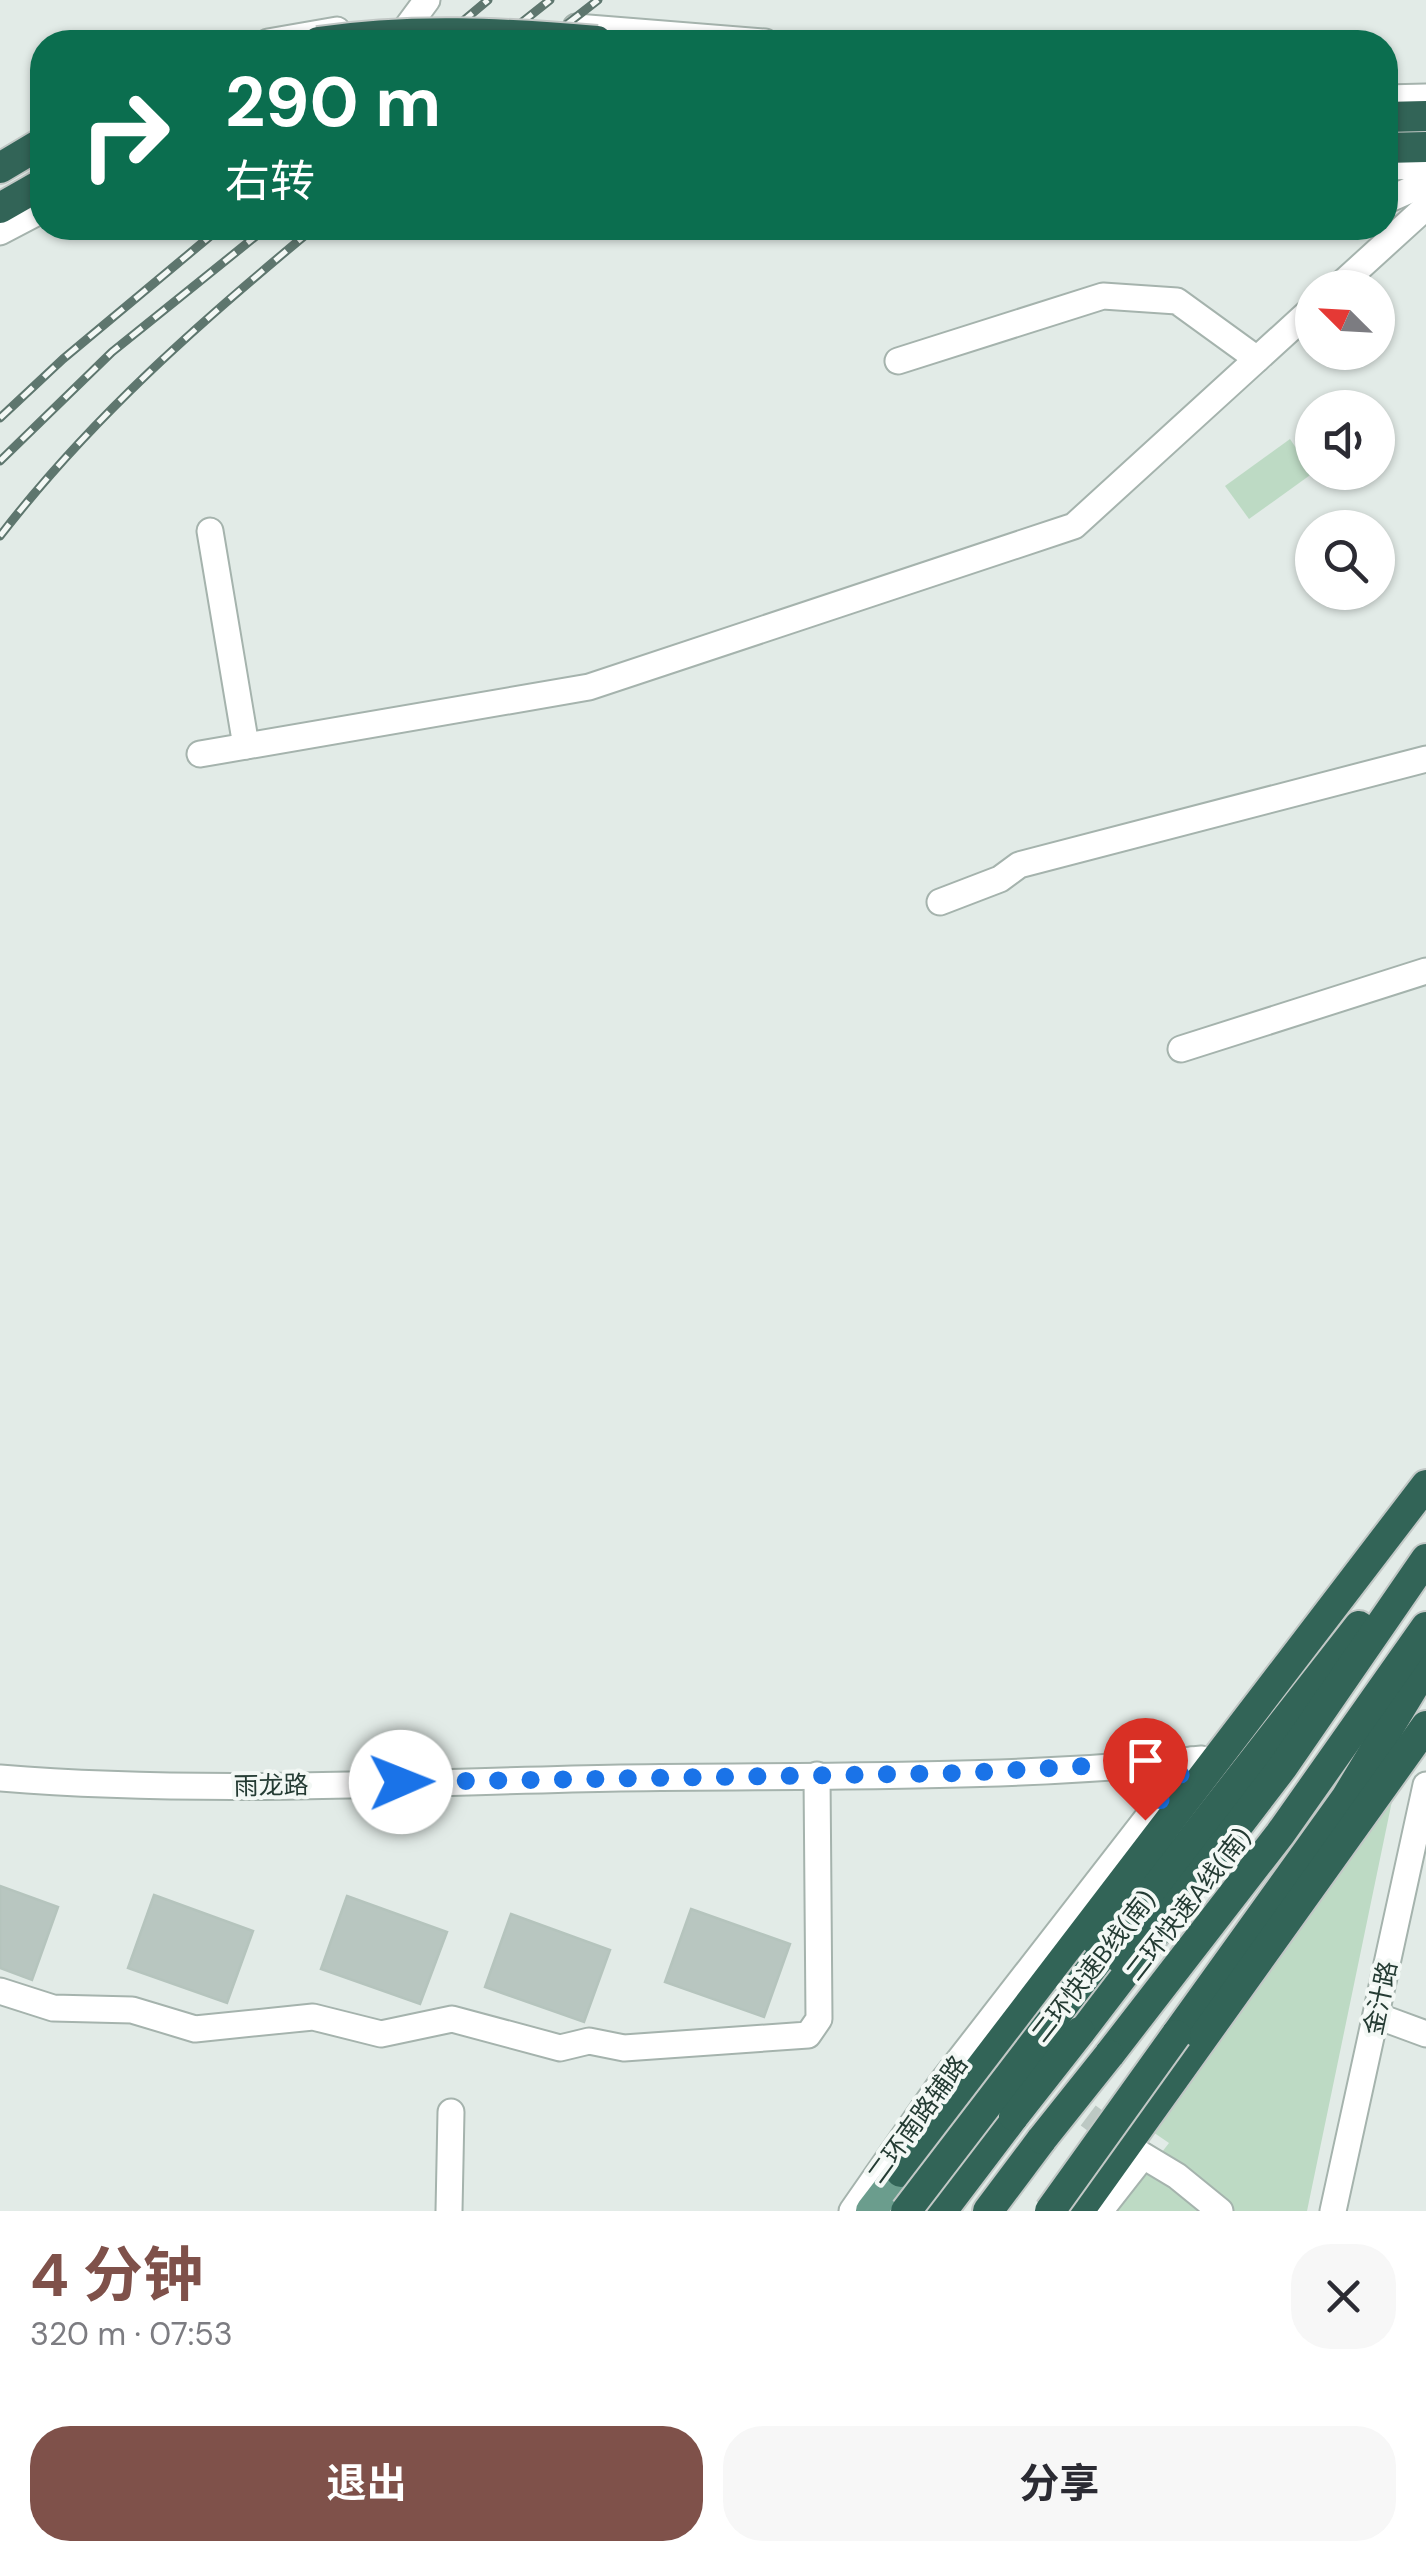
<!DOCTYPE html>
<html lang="zh">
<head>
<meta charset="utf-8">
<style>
	:root { --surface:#fff; --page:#f7f7f7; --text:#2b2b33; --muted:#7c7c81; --accent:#7f514a }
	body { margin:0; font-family:"DM Sans","Noto Sans SC",sans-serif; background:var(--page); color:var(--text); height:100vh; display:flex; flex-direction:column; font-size:38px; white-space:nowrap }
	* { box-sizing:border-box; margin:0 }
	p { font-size:32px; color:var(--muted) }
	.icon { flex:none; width:55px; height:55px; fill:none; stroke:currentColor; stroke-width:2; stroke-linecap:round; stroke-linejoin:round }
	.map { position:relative; height:2211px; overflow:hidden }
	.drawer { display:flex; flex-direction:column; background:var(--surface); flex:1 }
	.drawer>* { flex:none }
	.guide { position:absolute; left:30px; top:30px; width:1368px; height:210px; border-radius:40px; box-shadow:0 2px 8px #0004; background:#0b6e4f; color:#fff; overflow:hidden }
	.needle { width:65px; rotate:294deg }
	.buttons { position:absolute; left:1295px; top:270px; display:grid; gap:20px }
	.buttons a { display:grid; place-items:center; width:100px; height:100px; border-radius:50%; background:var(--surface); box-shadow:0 2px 8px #0004; font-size:50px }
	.pin { position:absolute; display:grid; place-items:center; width:85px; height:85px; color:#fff; margin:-102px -42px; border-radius:50% 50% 50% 0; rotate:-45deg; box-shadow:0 0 10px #0007 }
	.pin .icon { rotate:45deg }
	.me { position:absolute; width:110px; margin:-55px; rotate:89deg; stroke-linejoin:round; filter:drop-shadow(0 0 8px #0008) }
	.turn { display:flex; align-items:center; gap:35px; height:210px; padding:0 30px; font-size:45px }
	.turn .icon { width:130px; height:130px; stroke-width:2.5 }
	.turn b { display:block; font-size:70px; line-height:85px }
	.round { display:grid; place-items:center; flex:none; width:105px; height:105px; border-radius:40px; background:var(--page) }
	.overview { display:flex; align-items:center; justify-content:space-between; height:170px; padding:0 30px }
	h1 { font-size:60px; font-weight:700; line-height:75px; color:var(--accent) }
	.cta { display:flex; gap:20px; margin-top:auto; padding:20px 30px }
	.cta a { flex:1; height:115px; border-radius:40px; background:var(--accent); color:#fff; font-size:40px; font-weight:700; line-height:115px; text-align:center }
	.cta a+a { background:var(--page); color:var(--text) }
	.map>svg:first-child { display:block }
	.green { fill:#bddac4 }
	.building { fill:#b8c6c0; stroke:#b5c4bd; stroke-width:2.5 }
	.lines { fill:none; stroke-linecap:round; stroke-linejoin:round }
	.minor-tunnel { stroke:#bcc8c3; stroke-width:25; stroke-dasharray:25 12; stroke-linecap:butt }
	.minor-casing { stroke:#a5b3ad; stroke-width:29 }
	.major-casing { stroke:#c2c8c6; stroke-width:34 }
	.highway-casing { stroke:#c2c8c6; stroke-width:34 }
	.minor { stroke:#fff; stroke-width:25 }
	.major { stroke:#6b9d8d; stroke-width:30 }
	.highway { stroke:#326457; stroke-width:30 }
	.rail-casing { stroke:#5e766e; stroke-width:9 }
	.rail { stroke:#f3f8f5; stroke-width:5; stroke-dasharray:15; stroke-linecap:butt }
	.highway-bridge-casing { stroke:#c2c8c6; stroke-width:34; stroke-linecap:butt }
	.highway-bridge { stroke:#326457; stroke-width:30 }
	.route { stroke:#1a73e8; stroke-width:18; stroke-dasharray:0 32.4 }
	.labels { text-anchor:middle; stroke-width:8; stroke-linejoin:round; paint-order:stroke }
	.street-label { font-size:25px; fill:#243b33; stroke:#f3f8f5 }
</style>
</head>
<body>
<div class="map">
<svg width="1426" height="2211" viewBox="0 0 1426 2211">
	<rect width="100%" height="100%" fill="#e2ebe7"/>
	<g class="green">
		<path d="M 1290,439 L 1313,473 L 1249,519 L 1225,486 Z"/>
		<path d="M 1392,1801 L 1307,2211 L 1116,2211 L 1169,2143 L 1150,2130 Z"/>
	</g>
	<g class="building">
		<path d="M 0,1886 L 58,1907 L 32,1980 L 0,1968 Z"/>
		<path d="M 154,1895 L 253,1931 L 227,2003 L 128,1968 Z"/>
		<path d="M 347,1896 L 447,1932 L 420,2004 L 321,1969 Z"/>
		<path d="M 691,1909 L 790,1944 L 764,2017 L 665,1982 Z"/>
		<path d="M 511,1914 L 610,1950 L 584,2022 L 485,1987 Z"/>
	</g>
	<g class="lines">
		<path class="minor-tunnel" d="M 1029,2071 L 1121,2140"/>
		<g class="minor-casing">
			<g id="minor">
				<path d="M 576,27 L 765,42"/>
				<path d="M 268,42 L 337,30"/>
				<path d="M 396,42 L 427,0"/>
				<path d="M 1385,98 L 1426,97"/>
				<path d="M 1385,167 L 1426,166"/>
				<path d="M 1385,201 L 1426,183"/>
				<path d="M 0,232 L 42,210"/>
				<path d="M 1337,288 L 1426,207"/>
				<path d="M 898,361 L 1103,296 L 1177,301 L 1257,359"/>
				<path d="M 210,531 L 246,746"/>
				<path d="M 200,754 L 589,687 L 1074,526 L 1312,309"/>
				<path d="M 940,902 L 1000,879 L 1019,865 L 1426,759"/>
				<path d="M 1181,1049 L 1426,971"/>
				<path d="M 0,1778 C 206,1795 414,1782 620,1778 C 814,1775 1009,1780 1202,1759"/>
				<path d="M 0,1991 L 53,2008 L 132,2010 L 195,2029 L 313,2017 L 381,2034 L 452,2019 L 560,2048 L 589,2041 L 624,2048 L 808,2035 L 819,2019 L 817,1775"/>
				<path d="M 1388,2020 L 1426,2034"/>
				<path d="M 1137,2152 L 1177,2176 L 1220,2211"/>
				<path d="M 449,2211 L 451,2112"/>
				<path d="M 852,2211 L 939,2086 L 1192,1760"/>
				<path d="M 1100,2211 L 1143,2156"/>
				<path d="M 1333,2211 L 1426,1785"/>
			</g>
		</g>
		<g class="major-casing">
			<path id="major" d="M 871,2211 L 901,2172"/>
		</g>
		<g class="highway-casing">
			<g id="highway">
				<path d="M 1385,117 L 1426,116"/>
				<path d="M 1385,148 L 1426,147"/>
				<path d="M 0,168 L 42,143"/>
				<path d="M 0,208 L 42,184"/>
				<path d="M 1098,1960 L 1359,1626"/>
				<path d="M 1080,2032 L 1282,1768 L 1426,1559"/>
				<path d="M 1176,2035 L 1346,1798 L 1426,1666"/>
				<path d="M 1109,2055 L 1280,1834 L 1426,1627"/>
				<path d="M 901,2172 L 1426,1485"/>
				<path d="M 942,2211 L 1014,2116"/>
				<path d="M 988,2211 L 1042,2139"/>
				<path d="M 1079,2211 L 1426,1726"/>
			</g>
		</g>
		<use href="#minor" class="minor"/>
		<use href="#major" class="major"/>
		<use href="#highway" class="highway"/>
		<g class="rail-casing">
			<g id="rail">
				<path d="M 438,42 L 488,0"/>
				<path d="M 497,42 L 550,0"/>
				<path d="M 544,42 L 598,0"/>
				<path d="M 0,418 L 63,359 L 220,228"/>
				<path d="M 0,461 L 112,352 L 266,228"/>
				<path d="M 0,536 C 91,418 200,322 314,228"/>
			</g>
		</g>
		<use href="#rail" class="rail"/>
		<g class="highway-bridge-casing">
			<g id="highway-bridge">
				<path d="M 318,42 C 413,28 502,33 597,41"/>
				<path d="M 1014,2116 L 1080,2032"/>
				<path d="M 1042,2139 L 1109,2055"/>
				<path d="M 906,2211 L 1098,1960"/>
				<path d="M 1050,2211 L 1176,2035"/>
			</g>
		</g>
		<use href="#highway-bridge" class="highway-bridge"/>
	</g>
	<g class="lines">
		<path class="route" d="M 401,1782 L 964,1773 L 1192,1760 L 1145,1820"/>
	</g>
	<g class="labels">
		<g class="street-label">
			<text transform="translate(271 1785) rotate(-1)" y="9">雨龙路</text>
			<text transform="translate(1188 1904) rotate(-52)" y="9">二环快速A线(南)</text>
			<text transform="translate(1093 1966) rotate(-52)" y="9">二环快速B线(南)</text>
			<text transform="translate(1380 1998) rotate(-78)" y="9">金汁路</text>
			<text transform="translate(917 2119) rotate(-54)" y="9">二环南路辅路</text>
		</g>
	</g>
</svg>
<div class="buttons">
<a><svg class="needle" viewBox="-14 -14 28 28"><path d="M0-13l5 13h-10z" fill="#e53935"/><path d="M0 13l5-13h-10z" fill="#7c7c81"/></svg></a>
<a><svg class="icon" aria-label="sound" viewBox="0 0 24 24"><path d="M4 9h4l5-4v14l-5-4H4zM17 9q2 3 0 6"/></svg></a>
<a><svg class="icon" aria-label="search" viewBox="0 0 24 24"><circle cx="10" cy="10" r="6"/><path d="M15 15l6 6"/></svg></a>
</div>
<div class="pin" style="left:1145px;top:1820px;background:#d93025"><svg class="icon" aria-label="arrive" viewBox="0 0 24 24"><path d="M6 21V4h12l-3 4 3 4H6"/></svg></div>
<svg class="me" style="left:401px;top:1782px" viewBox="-20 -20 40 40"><circle r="19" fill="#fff"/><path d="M0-13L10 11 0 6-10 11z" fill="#1a73e8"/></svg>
<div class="guide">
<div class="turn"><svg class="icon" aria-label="right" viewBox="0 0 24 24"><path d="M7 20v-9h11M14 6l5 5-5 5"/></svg><div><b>290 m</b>右转</div></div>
</div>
</div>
<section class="drawer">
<div class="overview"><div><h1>4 分钟</h1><p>320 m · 07:53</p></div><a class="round"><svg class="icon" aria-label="close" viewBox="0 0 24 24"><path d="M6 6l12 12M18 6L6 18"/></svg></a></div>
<div class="cta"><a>退出</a><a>分享</a></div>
</section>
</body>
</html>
